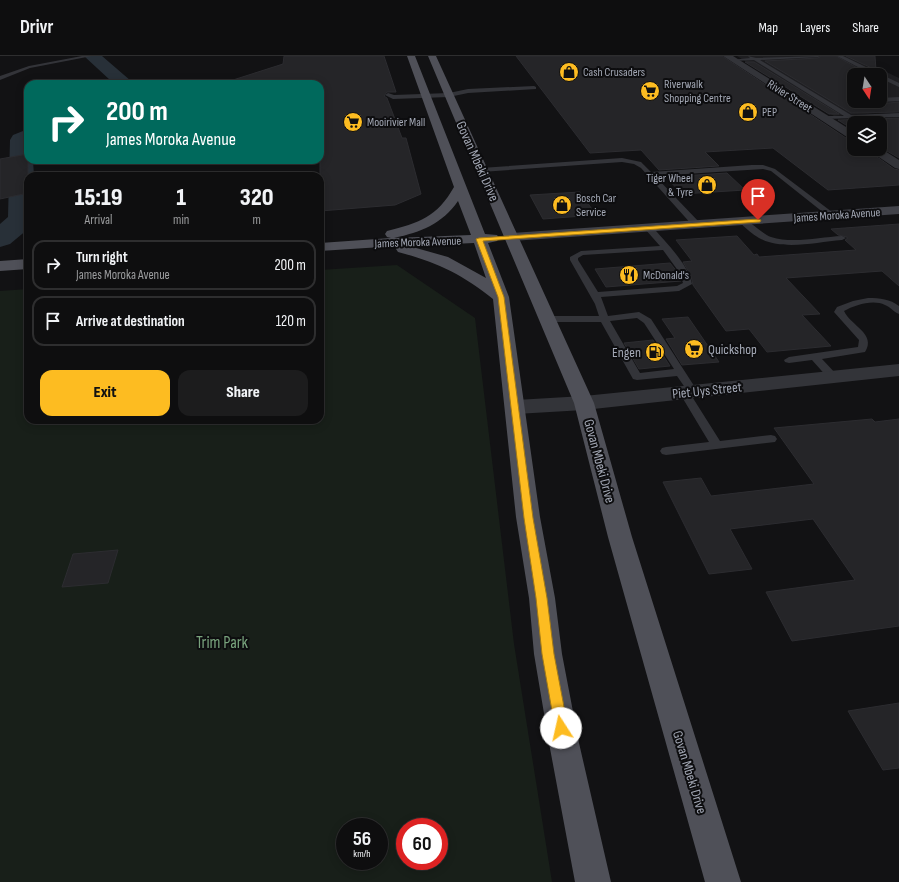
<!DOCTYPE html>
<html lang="en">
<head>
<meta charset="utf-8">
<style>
	:root { --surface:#0e0e0f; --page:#1c1c1d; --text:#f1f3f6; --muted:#9b9c9e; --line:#2e2e2f; --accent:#fdbc21 }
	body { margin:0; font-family:"Sofia Sans Condensed",sans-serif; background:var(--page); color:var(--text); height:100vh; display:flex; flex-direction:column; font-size:15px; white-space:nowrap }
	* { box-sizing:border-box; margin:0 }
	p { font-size:13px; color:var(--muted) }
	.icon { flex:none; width:22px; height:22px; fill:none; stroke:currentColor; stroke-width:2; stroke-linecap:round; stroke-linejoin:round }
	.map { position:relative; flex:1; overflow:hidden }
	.details { position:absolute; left:24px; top:116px; width:300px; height:252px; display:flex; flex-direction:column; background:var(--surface); border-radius:12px; box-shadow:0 2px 10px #0003,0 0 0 1px var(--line) }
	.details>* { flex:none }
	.guide { position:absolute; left:24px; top:24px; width:300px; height:84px; border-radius:12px; box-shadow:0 2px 10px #0003,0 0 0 1px var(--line); background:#00695c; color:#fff; overflow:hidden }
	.needle { width:26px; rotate:168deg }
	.tools { position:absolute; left:847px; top:12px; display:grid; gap:8px }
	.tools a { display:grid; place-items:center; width:40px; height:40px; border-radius:8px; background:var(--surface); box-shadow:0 2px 10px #0003,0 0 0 1px var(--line); font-size:20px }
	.speed { position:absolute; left:336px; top:762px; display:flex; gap:8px; font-size:20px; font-weight:700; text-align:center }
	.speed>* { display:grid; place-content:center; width:52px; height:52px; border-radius:50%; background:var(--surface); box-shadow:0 2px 10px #0003,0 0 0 1px var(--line); line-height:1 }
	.speed small { font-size:10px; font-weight:400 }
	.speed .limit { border:6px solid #d22; background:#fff; color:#111 }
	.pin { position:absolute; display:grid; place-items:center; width:34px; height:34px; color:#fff; margin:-41px -17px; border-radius:50% 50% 50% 0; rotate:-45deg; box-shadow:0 0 4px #0007 }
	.pin .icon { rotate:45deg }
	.me { position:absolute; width:44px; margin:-22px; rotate:350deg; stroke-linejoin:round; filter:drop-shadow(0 0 3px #0008) }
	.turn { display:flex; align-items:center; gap:14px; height:84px; padding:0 16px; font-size:18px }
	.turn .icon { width:52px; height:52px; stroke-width:2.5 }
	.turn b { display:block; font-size:28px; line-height:34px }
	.eta { display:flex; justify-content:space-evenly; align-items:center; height:68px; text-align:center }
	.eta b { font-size:24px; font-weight:800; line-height:28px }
	.primary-button { display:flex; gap:8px; margin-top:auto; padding:8px 16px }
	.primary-button a { flex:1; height:46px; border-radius:12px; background:var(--accent); color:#111; font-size:16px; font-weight:800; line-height:46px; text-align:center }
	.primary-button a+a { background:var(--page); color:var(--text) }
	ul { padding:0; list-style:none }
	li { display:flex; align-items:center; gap:12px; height:50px; margin:0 8px 6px; padding:0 8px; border:2px solid var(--line); border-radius:12px }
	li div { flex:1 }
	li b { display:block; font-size:15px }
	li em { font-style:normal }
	header { display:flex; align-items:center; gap:24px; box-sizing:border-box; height:56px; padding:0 20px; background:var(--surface); border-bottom:1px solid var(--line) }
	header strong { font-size:19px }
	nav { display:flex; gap:22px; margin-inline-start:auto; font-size:14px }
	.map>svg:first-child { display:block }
	.built { fill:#1e1e21; fill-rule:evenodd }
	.green { fill:#181f19; fill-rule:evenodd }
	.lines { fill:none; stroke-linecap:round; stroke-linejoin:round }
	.river { fill:#283038; fill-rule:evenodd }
	.building { fill:#252528; stroke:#2c2c30 }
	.lane { fill:#333439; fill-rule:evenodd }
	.street { fill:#333439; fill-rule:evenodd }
	.secondary { fill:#414249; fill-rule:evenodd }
	.primary { fill:#4f5058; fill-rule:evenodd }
	.route { fill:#fdbc21; stroke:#a47a15 }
	.labels { text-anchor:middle; stroke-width:4; stroke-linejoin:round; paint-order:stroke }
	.far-poi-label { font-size:12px; fill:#a3a8b5; stroke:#0d0d0f; text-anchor:start }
	.far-street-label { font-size:12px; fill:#a3a8b5; stroke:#0d0d0f }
	.street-label { font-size:14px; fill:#a3a8b5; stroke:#0d0d0f }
	.poi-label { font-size:14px; fill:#a3a8b5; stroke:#0d0d0f; text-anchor:start }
	.near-park-label { font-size:17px; fill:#78a27c; stroke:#0d0d0f }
</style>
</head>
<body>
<header>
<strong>Drivr</strong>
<nav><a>Map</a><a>Layers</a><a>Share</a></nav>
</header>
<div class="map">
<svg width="899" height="826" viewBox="0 0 899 826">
	<rect width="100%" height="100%" fill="#121214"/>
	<path class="built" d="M 737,0 L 853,0 L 899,22 L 899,56 L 834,60 ZM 854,19 L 880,19 L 880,45 L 854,45 Z"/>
	<path class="green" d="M 397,209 L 475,262 L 514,588 L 552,826 L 0,826 L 0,235 L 28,233 L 28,364 L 320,364 L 320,214 ZM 345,771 L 379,771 L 379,805 L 345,805 ZM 405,771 L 439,771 L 439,805 L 405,805 Z"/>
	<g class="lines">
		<g class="river">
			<path d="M 84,0 L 102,0 L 131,25 L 129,28 L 108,28 L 110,24 Z"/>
			<path d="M 28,73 L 28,104 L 33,104 L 34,120 L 28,120 L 28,173 L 10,188 L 0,191 L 0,168 L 8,161 L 10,84 L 13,79 Z"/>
		</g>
	</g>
	<g class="building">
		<path d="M 284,0 L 384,0 L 396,36 L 387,36 L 384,40 L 387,42 L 402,82 L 406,82 L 421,138 L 395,149 L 320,155 L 320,28 L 234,28 L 233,24 L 283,8 Z"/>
		<path d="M 516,0 L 722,0 L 849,84 L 854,85 L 854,93 L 866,93 L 894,113 L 899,114 L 899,129 L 828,134 L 773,92 L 705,96 L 719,110 L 659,114 L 641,94 L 590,97 Z"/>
		<path d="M 821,0 L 836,0 L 870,19 L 854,19 L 854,45 L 877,45 L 880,48 L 899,46 L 899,56 L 851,57 L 765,5 L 818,2 Z"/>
		<path d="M 846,0 L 875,0 L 876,14 Z"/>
		<path d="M 745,6 L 754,6 L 839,58 L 829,58 Z"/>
		<path d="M 899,62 L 899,102 L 880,91 L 880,67 L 854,67 L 854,74 L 838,64 Z"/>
		<path d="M 28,98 L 28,137 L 0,143 L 0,103 Z"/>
		<path d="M 727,117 L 745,134 L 682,138 L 666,121 Z"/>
		<path d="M 580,136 L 596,159 L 543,163 L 530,139 Z"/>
		<path d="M 899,168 L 899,230 L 882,215 L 786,222 L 820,258 L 802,259 L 831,290 L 767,296 L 749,273 L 726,275 L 693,229 L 691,220 L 683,206 L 692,205 L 676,184 L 737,180 L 754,199 L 757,198 L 759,201 L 856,194 L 845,184 L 847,183 L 847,181 L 838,179 L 831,173 Z"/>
		<path d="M 670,207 L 678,217 L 681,225 L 606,231 L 595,213 Z"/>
		<path d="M 688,261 L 719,306 L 682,309 L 666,283 L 675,282 L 662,263 Z"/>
		<path d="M 653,284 L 670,310 L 639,313 L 624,287 Z"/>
		<path d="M 872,363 L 875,366 L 899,363 L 899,570 L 792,585 L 766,536 L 855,524 L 813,463 L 730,473 L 752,513 L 709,518 L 663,426 L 701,422 L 711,440 L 814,428 L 774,372 Z"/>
		<path d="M 118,494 L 108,527 L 62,531 L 73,498 Z"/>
		<path d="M 899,647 L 899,712 L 883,714 L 848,655 Z"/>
	</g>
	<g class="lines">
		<g class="lane">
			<path d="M 82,0 L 92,0 L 30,12 L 0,24 L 0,20 L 29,10 Z"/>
			<path d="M 748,0 L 756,2 L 820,0 L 818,1 L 760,4 L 851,59 L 899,57 L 899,61 L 823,63 L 823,61 L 825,60 L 844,60 L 754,4 L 733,5 L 731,4 L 750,2 Z"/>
			<path d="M 837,0 L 843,0 L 899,27 L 899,31 L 880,22 L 880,19 L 873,19 Z"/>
			<path d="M 534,30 L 536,31 L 536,33 L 468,37 L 449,41 L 393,43 L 385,39 L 388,37 L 394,39 L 449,37 L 468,33 Z"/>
			<path d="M 899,41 L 899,45 L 880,46 L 878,45 L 880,45 L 880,42 Z"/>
			<path d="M 622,102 L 641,106 L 651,116 L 752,109 L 763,109 L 775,113 L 836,159 L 832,161 L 829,161 L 771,115 L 763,113 L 655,120 L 699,166 L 700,168 L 696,170 L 693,170 L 641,112 L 634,108 L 622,106 L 481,116 L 478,114 L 481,112 Z"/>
			<path d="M 740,163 C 748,162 762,178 771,181 C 793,188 820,181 842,180 L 846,182 L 842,184 C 816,186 783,195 759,182 C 752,178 746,172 740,167 Z"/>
			<path d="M 645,169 L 651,169 C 664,185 688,207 692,228 L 679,235 L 601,241 L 608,260 L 639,256 L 651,263 L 698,336 L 697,338 L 691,339 L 720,385 L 771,379 L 775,380 L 777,383 L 775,386 L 666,399 L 662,398 L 660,395 L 662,392 L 666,391 L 709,386 L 679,336 L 680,334 L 686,333 L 677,320 L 637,324 L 633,323 L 601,266 L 547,266 L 542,263 L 547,260 L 599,260 L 595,248 L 570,204 L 570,201 L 581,195 L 660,190 L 645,173 ZM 663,194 L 679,216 L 683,227 L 677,230 L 598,236 L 578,204 L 578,202 L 583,199 ZM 637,262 L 644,267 L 674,313 L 640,317 L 610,265 Z"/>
			<path d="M 868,242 C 880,242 890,243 899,250 L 899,258 C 893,256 891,251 885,249 C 873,243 855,249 844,255 C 850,269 877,278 865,296 L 822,303 L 837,319 L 838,321 L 837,323 L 829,323 L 812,304 L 789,307 L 785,306 L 784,304 L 789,301 L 858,291 L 859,284 L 834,256 L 837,251 L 853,245 Z"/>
		</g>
		<g class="street">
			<path d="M 723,0 L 733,0 L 854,76 L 854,84 L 850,83 Z"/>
			<path d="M 880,92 L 899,104 L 899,113 L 895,112 L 867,93 Z"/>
			<path d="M 899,308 L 899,320 L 584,354 L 516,358 L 509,356 L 506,351 L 509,346 L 516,344 L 584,340 Z"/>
		</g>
		<path class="secondary" d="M 899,150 L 899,158 L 512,185 L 507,184 L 505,181 L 507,178 L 512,177 Z"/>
		<g class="primary">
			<path d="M 407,0 L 415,0 L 485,178 L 497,179 L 499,182 L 497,185 L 488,187 L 509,241 L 540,461 L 555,542 L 562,598 L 579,687 L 611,826 L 575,826 L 549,687 L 534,598 L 529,542 L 516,461 L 493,243 C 462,218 436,206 398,196 L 396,193 L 397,190 L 320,195 L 320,187 L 391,182 L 387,181 L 385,178 L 387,175 C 419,167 437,161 454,131 ZM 458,145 L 471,179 L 394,182 C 421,176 442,168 458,145 ZM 474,187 L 486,222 L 448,201 L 409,190 Z"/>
			<path d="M 428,0 L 436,0 L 594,347 L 632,481 L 741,826 L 705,826 L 608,481 L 574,347 Z"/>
			<path d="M 28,203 L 28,213 L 0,215 L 0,205 Z"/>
		</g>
	</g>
	<path class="route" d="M 758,163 L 761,164 L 760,166 L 483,185 L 504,241 L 533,462 L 547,542 L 554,598 L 568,672 L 566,677 L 561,679 L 557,677 L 555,672 L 542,598 L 536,542 L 524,462 L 498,241 L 476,183 L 479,182 Z"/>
	<defs>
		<g id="shop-disc" transform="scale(1)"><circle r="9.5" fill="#fdbc21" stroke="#0d0d0f"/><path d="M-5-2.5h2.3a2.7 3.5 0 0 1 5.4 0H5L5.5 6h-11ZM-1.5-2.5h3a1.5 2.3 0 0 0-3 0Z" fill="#111"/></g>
		<g id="supermarket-disc" transform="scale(1)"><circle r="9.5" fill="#fdbc21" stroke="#0d0d0f"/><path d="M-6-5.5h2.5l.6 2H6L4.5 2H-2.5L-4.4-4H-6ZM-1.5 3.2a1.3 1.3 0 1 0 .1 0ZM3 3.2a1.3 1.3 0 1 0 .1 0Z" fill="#111"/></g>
		<g id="restaurant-disc" transform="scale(1)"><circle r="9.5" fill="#fdbc21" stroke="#0d0d0f"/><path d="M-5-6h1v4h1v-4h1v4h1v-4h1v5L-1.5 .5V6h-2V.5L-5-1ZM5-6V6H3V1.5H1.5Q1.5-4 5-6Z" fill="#111"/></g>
		<g id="fuel-disc" transform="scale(1)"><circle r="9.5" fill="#fdbc21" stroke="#0d0d0f"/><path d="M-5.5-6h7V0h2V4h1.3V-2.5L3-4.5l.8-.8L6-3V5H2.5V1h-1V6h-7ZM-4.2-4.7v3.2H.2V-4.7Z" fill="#111"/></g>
	</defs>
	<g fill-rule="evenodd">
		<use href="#shop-disc" x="569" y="16"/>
		<use href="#supermarket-disc" x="650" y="35"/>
		<use href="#shop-disc" x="748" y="56"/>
		<use href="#supermarket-disc" x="353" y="66"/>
		<use href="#shop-disc" x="707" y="129"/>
		<use href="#shop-disc" x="562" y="149"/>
		<use href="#restaurant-disc" x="629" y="219"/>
		<use href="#supermarket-disc" x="694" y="293"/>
		<use href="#fuel-disc" x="655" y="296"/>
	</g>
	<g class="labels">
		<g class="far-poi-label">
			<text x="583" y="20">Cash Crusaders</text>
			<text x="664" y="32">Riverwalk<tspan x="664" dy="14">Shopping Centre</tspan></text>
			<text x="762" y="60">PEP</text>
			<text x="367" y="70">Mooirivier Mall</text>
			<text x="693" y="126" text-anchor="end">Tiger Wheel<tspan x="693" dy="14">&amp; Tyre</tspan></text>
			<text x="576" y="146">Bosch Car<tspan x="576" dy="14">Service</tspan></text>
			<text x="643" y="223">McDonald's</text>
		</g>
		<g class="far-street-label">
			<text transform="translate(790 40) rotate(32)" y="4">Rivier Street</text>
			<text transform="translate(837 159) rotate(-4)" y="4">James Moroka Avenue</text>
			<text transform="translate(418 186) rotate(-2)" y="4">James Moroka Avenue</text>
		</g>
		<g class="street-label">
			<text transform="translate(478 105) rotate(66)" y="5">Govan Mbeki Drive</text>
			<text transform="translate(707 334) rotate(-6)" y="5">Piet Uys Street</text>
			<text transform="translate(600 405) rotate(75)" y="5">Govan Mbeki Drive</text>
			<text transform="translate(690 716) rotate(73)" y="5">Govan Mbeki Drive</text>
		</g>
		<g class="poi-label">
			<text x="708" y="298">Quickshop</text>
			<text x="641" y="301" text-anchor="end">Engen</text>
		</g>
		<g class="near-park-label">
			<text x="222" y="592">Trim Park</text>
		</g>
	</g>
</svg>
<div class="tools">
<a><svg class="needle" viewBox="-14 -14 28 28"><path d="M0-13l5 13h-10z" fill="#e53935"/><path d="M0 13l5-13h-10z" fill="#9b9c9e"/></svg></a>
<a><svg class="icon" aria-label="layers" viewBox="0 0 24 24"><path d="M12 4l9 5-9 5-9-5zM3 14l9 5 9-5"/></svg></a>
</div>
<div class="speed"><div>56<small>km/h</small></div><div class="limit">60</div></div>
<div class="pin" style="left:758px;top:164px;background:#d93025"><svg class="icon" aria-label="arrive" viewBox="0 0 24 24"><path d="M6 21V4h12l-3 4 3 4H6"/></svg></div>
<svg class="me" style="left:561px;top:672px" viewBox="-20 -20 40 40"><circle r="19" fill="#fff"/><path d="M0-13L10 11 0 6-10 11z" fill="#fdbc21"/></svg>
<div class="guide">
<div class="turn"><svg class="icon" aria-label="right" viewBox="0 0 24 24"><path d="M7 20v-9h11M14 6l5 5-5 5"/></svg><div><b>200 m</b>James Moroka Avenue</div></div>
</div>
<section class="details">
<div class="eta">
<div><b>15:19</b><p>Arrival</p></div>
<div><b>1</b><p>min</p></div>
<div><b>320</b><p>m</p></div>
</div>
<ul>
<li><svg class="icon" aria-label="right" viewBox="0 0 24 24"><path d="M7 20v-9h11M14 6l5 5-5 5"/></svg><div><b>Turn right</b><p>James Moroka Avenue</p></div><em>200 m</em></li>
<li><svg class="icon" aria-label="arrive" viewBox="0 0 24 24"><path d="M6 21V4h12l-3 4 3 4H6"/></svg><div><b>Arrive at destination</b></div><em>120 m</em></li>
</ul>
<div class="primary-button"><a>Exit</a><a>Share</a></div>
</section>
</div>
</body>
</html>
